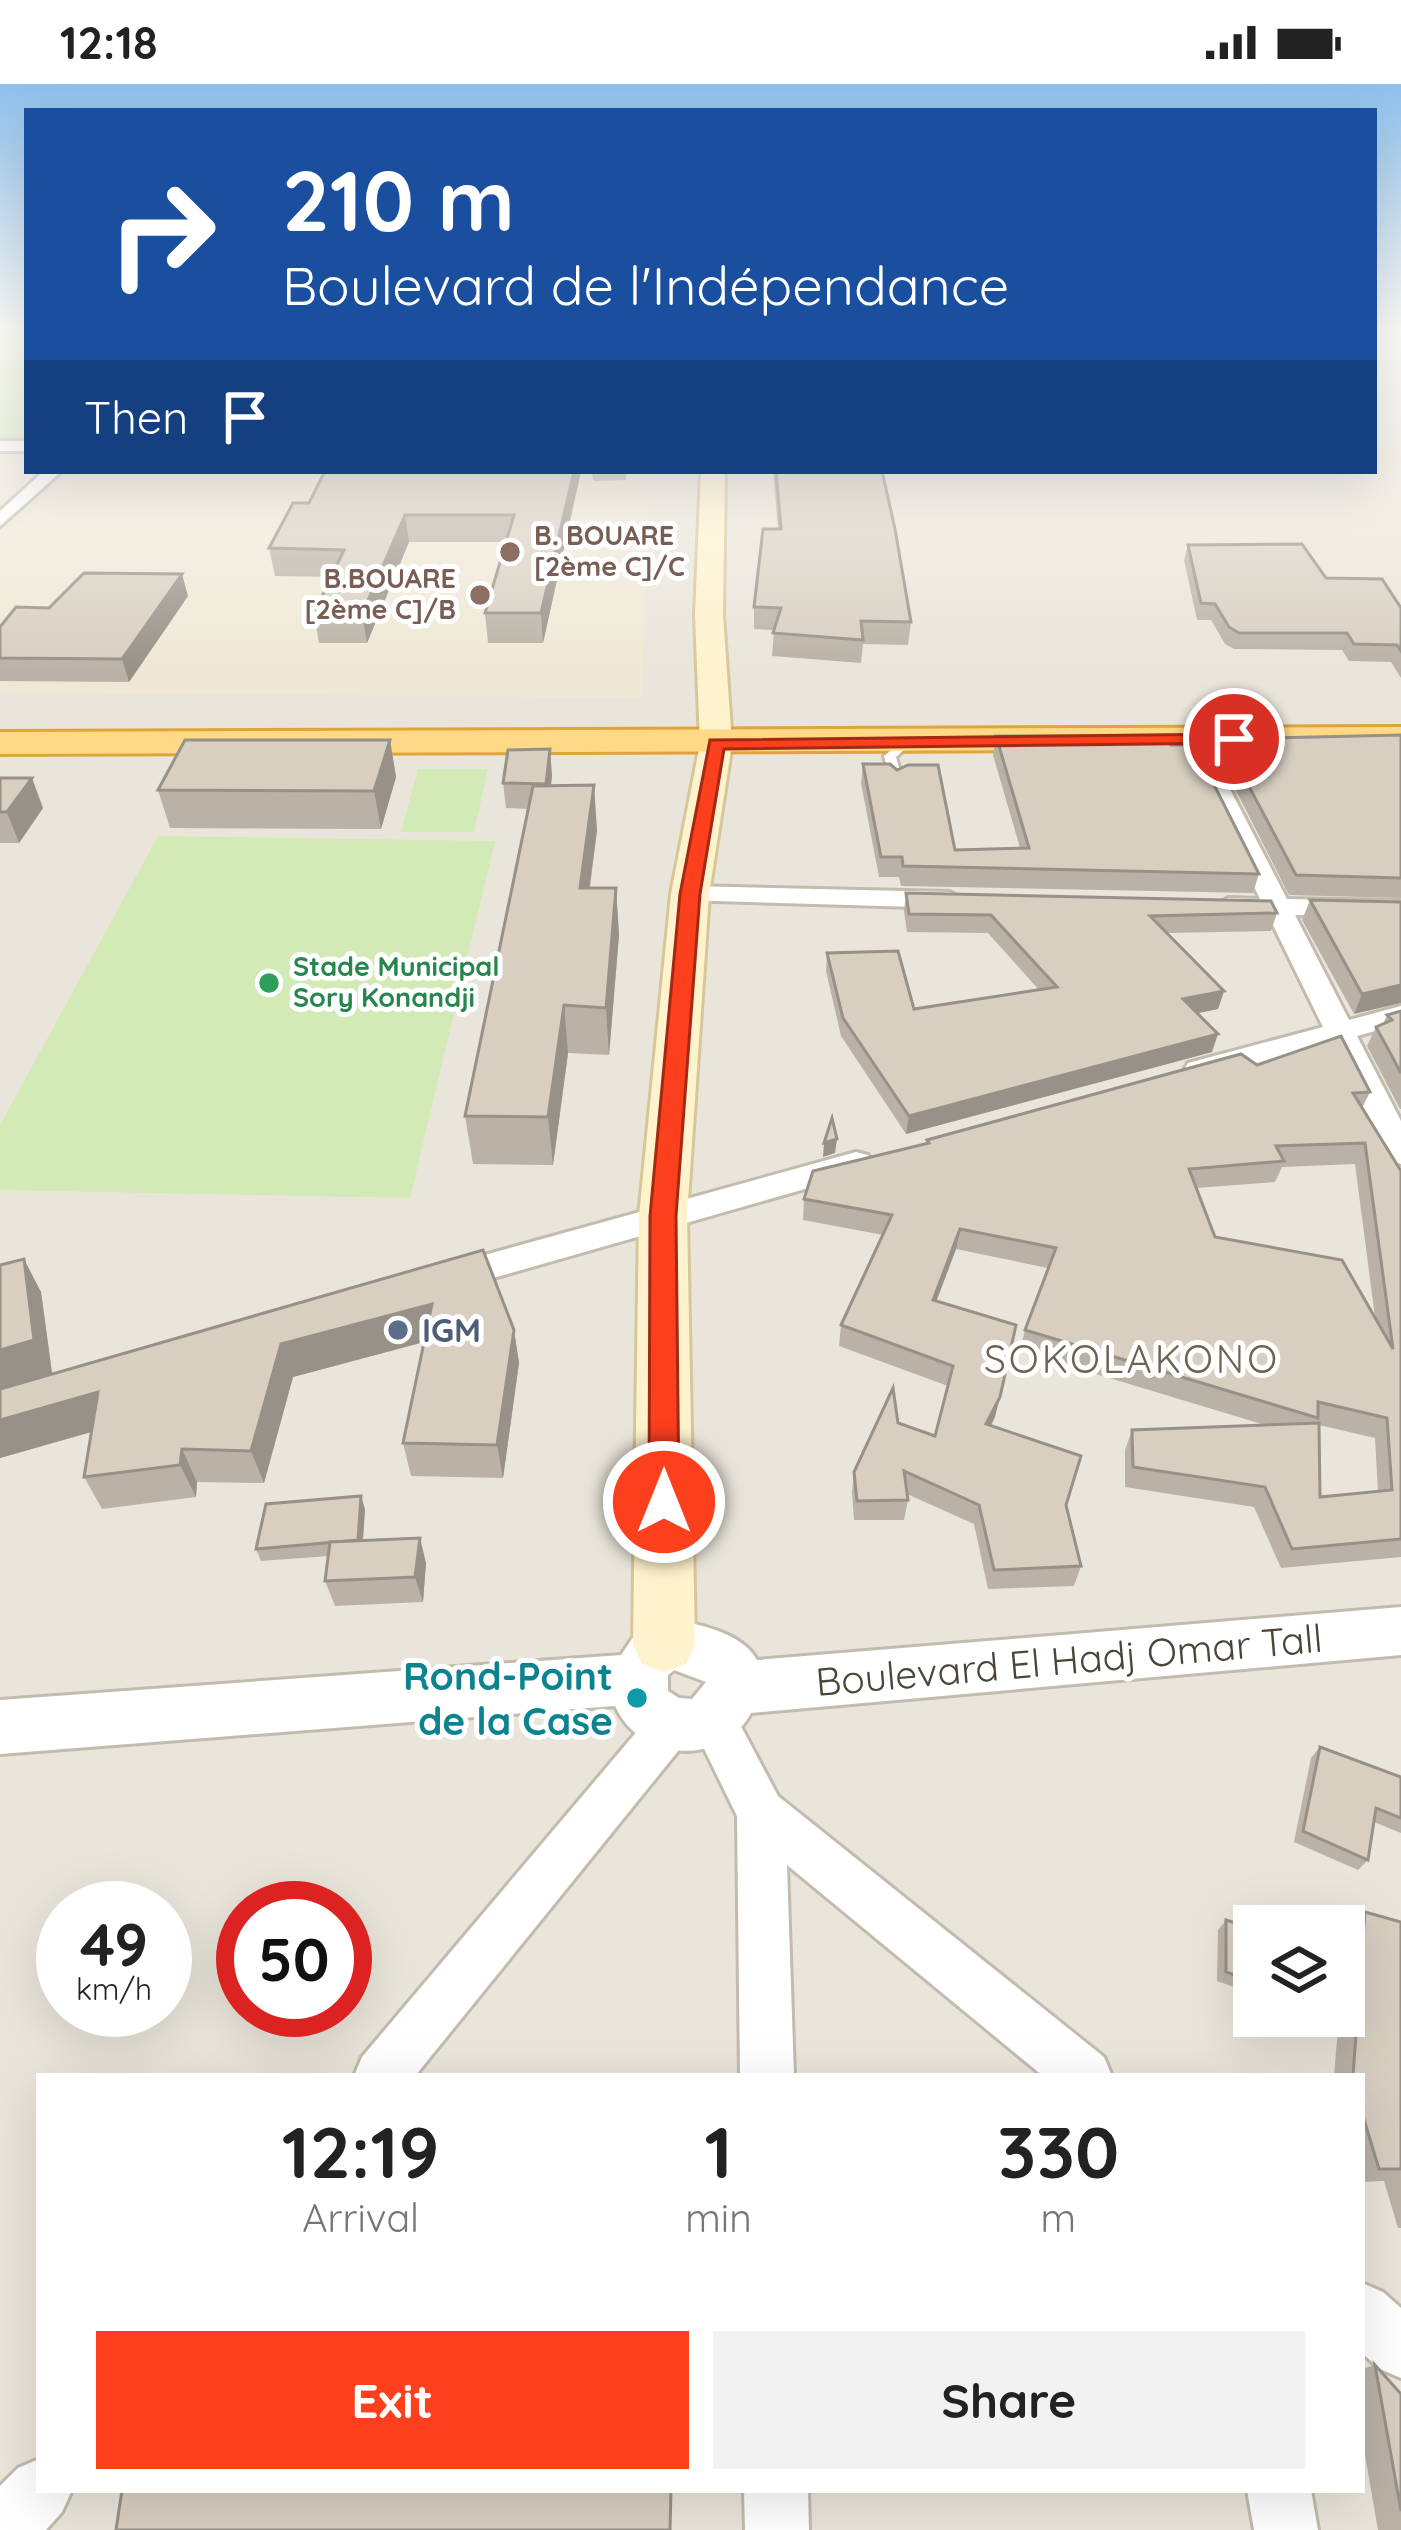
<!DOCTYPE html>
<html lang="en">
<head>
<meta charset="utf-8">
<style>
	:root { --surface:#fff; --page:#f2f2f2; --text:#222; --muted:#767676; --accent:#fc3f1d }
	body { margin:0; font-family:Quicksand,sans-serif; background:var(--page); color:var(--text); height:100vh; display:flex; flex-direction:column; font-size:45px; white-space:nowrap }
	* { box-sizing:border-box; margin:0 }
	p { font-size:39px; color:var(--muted) }
	.icon { flex:none; width:66px; height:66px; fill:none; stroke:currentColor; stroke-width:2; stroke-linecap:round; stroke-linejoin:round }
	.map { position:relative; flex:1; overflow:hidden }
	.panel { position:absolute; left:36px; top:1989px; width:1329px; height:420px; display:flex; flex-direction:column; background:var(--surface); border-radius:0px; box-shadow:0 12px 48px #0002 }
	.panel>* { flex:none }
	.hud { position:absolute; left:24px; top:24px; width:1353px; height:366px; border-radius:0px; box-shadow:0 12px 48px #0002; background:#1a4fa0; color:#fff; overflow:hidden }
	.buttons { position:absolute; left:1233px; top:1821px; display:grid; gap:24px }
	.buttons a { display:grid; place-items:center; width:132px; height:132px; border-radius:0px; background:var(--surface); box-shadow:0 12px 48px #0002; font-size:60px }
	.speed { position:absolute; left:36px; top:1797px; display:flex; gap:24px; font-size:60px; font-weight:700; text-align:center }
	.speed>* { display:grid; place-content:center; width:156px; height:156px; border-radius:50%; background:var(--surface); box-shadow:0 12px 48px #0002; line-height:1 }
	.speed small { font-size:30px; font-weight:400 }
	.speed .limit { border:18px solid #d22; background:#fff; color:#111 }
	.pin { position:absolute; display:grid; place-items:center; width:102px; height:102px; color:#fff; margin:-51px; border:6px solid #fff; border-radius:50%; box-shadow:0 3px 12px #0007 }
	.me { position:absolute; width:132px; margin:-66px; rotate:0deg; stroke-linejoin:round; filter:drop-shadow(0 0 9px #0008) }
	.turn { display:flex; align-items:center; gap:42px; height:252px; padding:0 60px; font-size:54px }
	.turn .icon { width:156px; height:156px; stroke-width:2.5 }
	.turn b { display:block; font-size:84px; line-height:102px }
	.then { display:flex; align-items:center; height:114px; padding:0 60px; background:#0003; gap:24px; font-size:45px }
	.eta { display:flex; justify-content:space-evenly; align-items:center; height:204px; text-align:center }
	.eta b { font-size:72px; font-weight:700; line-height:84px }
	.primary-button { display:flex; gap:24px; margin-top:auto; padding:24px 60px }
	.primary-button a { flex:1; height:138px; border-radius:0px; background:var(--accent); color:#fff; font-size:48px; font-weight:700; line-height:138px; text-align:center }
	.primary-button a+a { background:var(--page); color:var(--text) }
	.status { display:flex; justify-content:space-between; align-items:center; height:84px; padding:0 60px; background:var(--surface); direction:ltr }
	.status svg { height:33px; fill:currentColor }
	.map>svg:first-child { display:block }
	.residential { fill:#eae5da; fill-rule:evenodd }
	.education { fill:#efe8d6 }
	.green { fill:#d2eab5 }
	.lines { fill:none; stroke-linecap:round; stroke-linejoin:round }
	.service-casing { stroke:#c2bbae; stroke-width:6 }
	.minor-casing { stroke:#c2bbae; stroke-width:6 }
	.tertiary-casing { stroke:#c2bbae; stroke-width:6 }
	.secondary-casing { stroke:#d6c79b; stroke-width:6 }
	.trunk-casing { stroke:#e0a43c; stroke-width:6 }
	.service { fill:#fff; fill-rule:evenodd }
	.minor { fill:#fff; fill-rule:evenodd }
	.tertiary { fill:#fff; fill-rule:evenodd }
	.secondary { fill:#fff3cd; fill-rule:evenodd }
	.trunk { fill:#ffd985; fill-rule:evenodd }
	.wall { fill:#bab2a6; fill-rule:evenodd }
	.shaded-wall { fill:#979187 }
	.building { fill:#d8cfc1; stroke:#979187; stroke-width:3; fill-rule:evenodd }
	.route { fill:#fc3f1d; stroke:#a42913; stroke-width:3 }
	.education-dot { fill:#8d6e63; stroke:#fff; stroke-width:4.5 }
	.leisure-dot { fill:#2e9e5b; stroke:#fff; stroke-width:4.5 }
	.service-dot { fill:#5c6f8a; stroke:#fff; stroke-width:4.5 }
	.culture-dot { fill:#0f9aa8; stroke:#fff; stroke-width:4.5 }
	.labels { text-anchor:middle; stroke-width:10; stroke-linejoin:round; paint-order:stroke }
	.far-education-label { font-size:27px; font-weight:bold; fill:#785e54; stroke:#fff; text-anchor:start }
	.far-leisure-label { font-size:27px; font-weight:bold; fill:#27864d; stroke:#fff; text-anchor:start }
	.service-label { font-size:33px; font-weight:bold; fill:#4e5e75; stroke:#fff; text-anchor:start }
	.quarter-label { font-size:39px; letter-spacing:3px; fill:#6e6250; stroke:#fff }
	.near-street-label { font-size:39px; fill:#4b4439; stroke:#fff }
	.near-culture-label { font-size:39px; font-weight:bold; fill:#0d838f; stroke:#fff; text-anchor:end }
</style>
</head>
<body>
<div class="status"><b>12:18</b><svg viewBox="0 0 49 12"><path d="M0 12V9h3v3zM5 12V6h3v6zM10 12V3h3v9zM15 12V0h3v12zM26 1h20v11H26zM47 4h2v5h-2z"/></svg></div>
<div class="map">
<svg width="1401" height="2446" viewBox="0 0 1401 2446">
	<rect width="100%" height="100%" fill="#f6f3ec"/>
	<path class="residential" d="M 0,247 L 27,247 L 27,387 L 1374,387 L 1374,247 L 1401,247 L 1401,2446 L 0,2446 ZM 63,1824 L 165,1824 L 165,1926 L 63,1926 ZM 243,1824 L 345,1824 L 345,1926 L 243,1926 ZM 1254,1842 L 1344,1842 L 1344,1932 L 1254,1932 ZM 39,1992 L 1362,1992 L 1362,2406 L 39,2406 Z"/>
	<path class="education" d="M 75,387 L 648,387 L 642,614 L 0,608 L 0,454 Z"/>
	<g class="green">
		<path d="M 0,247 L 27,247 L 27,356 L 0,355 Z"/>
		<path d="M 418,685 L 488,685 L 474,748 L 401,748 Z"/>
		<path d="M 158,752 L 495,757 L 410,1114 L 0,1106 L 0,1041 Z"/>
	</g>
	<g class="lines">
		<g class="service-casing">
			<path id="service" d="M 903,656 L 913,658 L 896,673 L 903,697 L 897,701 L 891,697 L 884,672 Z"/>
		</g>
		<g class="minor-casing">
			<g id="minor">
				<rect x="0" y="357" width="27" height="10"/>
				<path d="M 44,387 L 62,387 L 0,442 L 0,427 Z"/>
				<path d="M 1193,648 L 1204,655 L 1287,815 L 1401,817 L 1401,833 L 1295,831 L 1349,936 L 1401,922 L 1401,940 L 1357,952 L 1401,1037 L 1401,1080 L 1390,1077 L 1385,1069 L 1331,959 L 1199,996 L 1184,986 L 1188,979 L 1323,943 L 1268,831 L 1228,830 L 1215,822 L 1228,814 L 1260,815 L 1182,655 Z"/>
				<path d="M 690,802 L 950,808 L 963,816 L 950,824 L 681,816 L 677,810 Z"/>
				<path d="M 856,1068 L 868,1071 L 872,1079 L 868,1087 L 441,1209 L 428,1205 L 423,1196 L 428,1187 L 441,1183 Z"/>
				<path d="M 712,1612 L 728,1618 L 778,1712 L 1104,1973 L 1112,1992 L 1043,1992 L 787,1781 L 794,1992 L 740,1992 L 737,1732 L 693,1642 L 687,1656 L 415,1992 L 354,1992 L 362,1973 L 655,1626 L 671,1619 L 690,1632 L 696,1618 Z"/>
				<path d="M 1362,2199 L 1383,2208 L 1401,2224 L 1401,2294 L 1380,2285 L 1362,2269 Z"/>
				<path d="M 39,2375 L 39,2406 L 72,2406 L 62,2428 L 46,2446 L 0,2446 L 0,2402 L 18,2384 Z"/>
				<path d="M 744,2406 L 808,2406 L 809,2446 L 745,2446 Z"/>
				<path d="M 1247,2406 L 1311,2406 L 1318,2446 L 1254,2446 Z"/>
			</g>
		</g>
		<g class="tertiary-casing">
			<path id="tertiary" d="M 1401,1523 L 1401,1571 L 751,1629 C 722,1683 640,1678 615,1622 L 0,1670 L 0,1616 L 621,1571 L 636,1549 L 664,1535 C 694,1538 742,1548 757,1576 ZM 674,1586 L 706,1598 L 692,1615 L 679,1614 L 668,1607 L 668,1591 Z"/>
		</g>
		<g class="secondary-casing">
			<path id="secondary" d="M 701,387 L 725,387 L 723,531 L 732,660 L 709,810 L 687,1132 L 695,1560 L 686,1580 L 664,1588 L 642,1580 L 633,1560 L 639,1132 L 671,810 L 700,660 L 695,531 Z"/>
		</g>
		<g class="trunk-casing">
			<path id="trunk" d="M 1401,643 L 1401,665 L 0,670 L 0,648 Z"/>
		</g>
		<use href="#service" class="service"/>
		<use href="#minor" class="minor"/>
		<use href="#tertiary" class="tertiary"/>
		<use href="#secondary" class="secondary"/>
		<use href="#trunk" class="trunk"/>
	</g>
	<g class="wall">
		<path d="M 581,387 L 543,559 L 488,559 L 485,529 L 506,458 L 409,458 L 367,559 L 319,559 L 314,529 L 331,493 L 275,492 L 269,464 L 309,419 Z"/>
		<path d="M 591,387 L 626,387 L 626,396 L 594,397 Z"/>
		<path d="M 773,387 L 882,387 L 911,538 L 908,561 L 863,560 L 861,579 L 772,572 L 774,546 L 754,545 L 754,523 L 778,445 Z"/>
		<path d="M 1188,461 L 1326,494 L 1401,524 L 1401,594 L 1391,578 L 1349,577 L 1342,566 L 1234,565 L 1225,560 L 1211,536 L 1197,536 L 1184,476 Z"/>
		<path d="M 188,512 L 129,598 L 0,597 L 0,543 L 49,524 Z"/>
		<path d="M 1401,651 L 1401,814 L 1289,811 L 1222,679 L 1227,661 L 1270,661 L 1272,654 Z"/>
		<path d="M 996,652 L 1171,661 L 1259,790 L 1253,809 L 901,802 L 899,793 L 879,793 L 861,699 L 863,680 L 955,766 L 1020,764 L 993,671 Z"/>
		<path d="M 390,656 L 396,693 L 381,745 L 170,744 L 158,706 Z"/>
		<path d="M 552,691 L 551,702 L 597,746 L 590,804 L 616,804 L 619,851 L 609,971 L 568,969 L 553,1081 L 473,1080 L 465,1032 L 528,725 L 506,724 L 503,699 Z"/>
		<path d="M 0,694 L 43,724 L 19,759 L 0,759 Z"/>
		<path d="M 906,809 L 1277,829 L 1271,847 L 1167,849 L 1224,907 L 1218,925 L 1198,929 L 1212,968 L 906,1050 L 841,952 L 826,887 L 827,869 L 914,925 L 1039,906 L 988,849 L 907,848 L 904,827 Z"/>
		<path d="M 1310,816 L 1401,818 L 1354,930 L 1302,836 Z"/>
		<path d="M 1401,927 L 1401,1025 L 1400,1025 L 1367,962 L 1376,943 L 1383,940 L 1387,931 Z"/>
		<path d="M 1257,981 L 1370,1008 L 1362,1024 L 1401,1087 L 1401,1473 L 1281,1484 L 1254,1423 L 1125,1403 L 1125,1366 L 1132,1346 L 1265,1341 L 1020,1267 L 1025,1246 L 1048,1184 L 956,1165 L 936,1217 L 995,1333 L 991,1342 L 1066,1421 L 1081,1482 L 1074,1502 L 988,1505 L 974,1440 L 907,1410 L 908,1416 L 904,1436 L 854,1436 L 852,1408 L 854,1388 L 898,1339 L 935,1352 L 948,1302 L 839,1262 L 841,1241 L 883,1151 L 803,1136 L 804,1115 L 926,1060 L 927,1056 ZM 1355,1080 L 1375,1233 L 1215,1153 L 1196,1104 L 1275,1098 L 1282,1083 ZM 1319,1341 L 1375,1354 L 1378,1408 L 1320,1413 Z"/>
		<path d="M 0,1181 L 41,1208 L 52,1289 L 514,1246 L 519,1279 L 503,1394 L 411,1392 L 403,1359 L 424,1258 L 293,1293 L 264,1399 L 197,1398 L 196,1413 L 102,1425 L 84,1393 L 92,1348 L 0,1374 Z"/>
		<path d="M 365,1425 L 363,1456 L 426,1479 L 423,1518 L 335,1522 L 325,1497 L 329,1472 L 261,1477 L 256,1465 Z"/>
		<path d="M 1320,1663 L 1401,1693 L 1401,1749 L 1374,1738 L 1368,1776 L 1358,1786 L 1294,1758 L 1311,1674 Z"/>
		<path d="M 1365,1828 L 1401,1838 L 1401,2144 L 1398,2144 L 1384,2097 L 1362,2098 L 1362,1992 L 1334,1992 L 1339,1932 L 1344,1932 L 1344,1874 L 1346,1846 Z"/>
		<path d="M 1226,1836 L 1254,1845 L 1254,1910 L 1217,1897 L 1218,1846 Z"/>
		<path d="M 1375,2281 L 1401,2310 L 1401,2446 L 1378,2446 L 1362,2354 L 1362,2285 Z"/>
	</g>
	<g class="shaded-wall">
		<path d="M 574,387 L 581,387 L 543,559 L 541,529 Z"/>
		<path d="M 405,431 L 409,458 L 367,559 L 362,530 Z"/>
		<path d="M 182,490 L 188,512 L 129,598 L 122,575 Z"/>
		<path d="M 390,656 L 396,693 L 381,745 L 374,707 Z"/>
		<path d="M 550,665 L 552,691 L 548,726 L 546,700 Z"/>
		<path d="M 32,694 L 43,724 L 19,759 L 7,728 Z"/>
		<path d="M 594,701 L 597,746 L 583,851 L 580,804 Z"/>
		<path d="M 616,804 L 619,851 L 609,971 L 606,924 Z"/>
		<path d="M 1401,901 L 1401,919 L 1354,930 L 1362,910 Z"/>
		<path d="M 1224,907 L 1218,925 L 1178,933 L 1183,915 Z"/>
		<path d="M 564,921 L 568,969 L 553,1081 L 548,1033 Z"/>
		<path d="M 1218,950 L 1212,968 L 906,1050 L 909,1032 Z"/>
		<path d="M 837,1055 L 835,1069 L 823,1073 L 824,1059 Z"/>
		<path d="M 960,1145 L 956,1165 L 929,1237 L 933,1216 Z"/>
		<path d="M 24,1175 L 41,1208 L 52,1289 L 0,1305 L 0,1266 Z"/>
		<path d="M 432,1220 L 439,1254 L 293,1293 L 264,1399 L 251,1367 L 281,1260 Z"/>
		<path d="M 514,1246 L 519,1279 L 503,1394 L 497,1361 Z"/>
		<path d="M 98,1308 L 115,1341 L 0,1374 L 0,1336 Z"/>
		<path d="M 1000,1313 L 995,1333 L 981,1360 L 986,1340 Z"/>
		<path d="M 182,1365 L 197,1398 L 196,1413 L 180,1381 Z"/>
		<path d="M 361,1412 L 365,1425 L 362,1469 L 358,1457 Z"/>
		<path d="M 420,1454 L 426,1479 L 423,1518 L 415,1493 Z"/>
	</g>
	<g class="building">
		<path d="M 325,387 L 574,387 L 541,529 L 485,529 L 514,431 L 405,431 L 362,530 L 314,529 L 344,466 L 269,464 L 293,419 L 309,419 Z"/>
		<path d="M 776,387 L 882,387 L 895,445 L 911,538 L 861,537 L 863,556 L 773,549 L 781,524 L 754,523 L 763,445 L 781,445 Z"/>
		<path d="M 1302,460 L 1326,494 L 1382,495 L 1401,524 L 1401,567 L 1397,561 L 1354,560 L 1347,549 L 1239,549 L 1229,543 L 1215,520 L 1201,519 L 1188,461 Z"/>
		<path d="M 84,489 L 182,490 L 122,575 L 0,574 L 0,543 L 16,523 L 49,524 Z"/>
		<path d="M 1401,651 L 1401,794 L 1296,791 L 1227,661 L 1277,661 L 1272,654 Z"/>
		<path d="M 996,652 L 1166,652 L 1171,661 L 1194,661 L 1259,790 L 903,782 L 902,773 L 881,773 L 863,680 L 890,680 L 897,686 L 908,681 L 938,681 L 955,766 L 1029,764 Z"/>
		<path d="M 185,656 L 390,656 L 374,707 L 158,706 Z"/>
		<path d="M 550,665 L 546,700 L 503,699 L 508,666 Z"/>
		<path d="M 0,694 L 32,694 L 7,728 L 0,728 Z"/>
		<path d="M 594,701 L 580,804 L 616,804 L 606,924 L 564,921 L 548,1033 L 465,1032 L 533,702 Z"/>
		<path d="M 906,809 L 1271,817 L 1277,829 L 1150,832 L 1224,907 L 1183,915 L 1218,950 L 909,1032 L 843,934 L 827,869 L 898,867 L 914,925 L 1057,903 L 991,831 L 909,830 Z"/>
		<path d="M 1310,816 L 1401,818 L 1401,901 L 1362,910 Z"/>
		<path d="M 1401,927 L 1401,989 L 1376,943 L 1392,936 L 1387,931 Z"/>
		<path d="M 1341,952 L 1370,1008 L 1353,1009 L 1401,1087 L 1401,1455 L 1292,1465 L 1265,1403 L 1133,1383 L 1132,1346 L 1319,1339 L 1320,1413 L 1392,1406 L 1387,1334 L 1318,1318 L 1318,1334 L 1025,1246 L 1056,1164 L 960,1145 L 933,1216 L 1016,1241 L 1000,1313 L 986,1340 L 1081,1372 L 1066,1421 L 1081,1482 L 994,1486 L 979,1421 L 904,1387 L 908,1416 L 857,1417 L 854,1388 L 893,1304 L 898,1339 L 935,1352 L 953,1282 L 841,1241 L 892,1131 L 804,1115 L 813,1087 L 929,1059 L 927,1056 L 1241,970 L 1257,981 ZM 1365,1059 L 1393,1265 L 1342,1176 L 1215,1153 L 1189,1085 L 1284,1077 L 1276,1062 Z"/>
		<path d="M 832,1034 L 837,1055 L 824,1059 Z"/>
		<path d="M 483,1166 L 514,1246 L 497,1361 L 403,1359 L 432,1220 L 281,1260 L 251,1367 L 182,1365 L 180,1381 L 84,1393 L 98,1308 L 0,1336 L 0,1305 Z"/>
		<path d="M 24,1175 L 34,1256 L 0,1266 L 0,1181 Z"/>
		<path d="M 361,1412 L 358,1456 L 256,1465 L 266,1420 Z"/>
		<path d="M 420,1454 L 415,1493 L 325,1497 L 330,1458 Z"/>
		<path d="M 1320,1663 L 1401,1693 L 1401,1734 L 1376,1724 L 1368,1776 L 1303,1747 Z"/>
		<path d="M 1365,1828 L 1401,1838 L 1401,2085 L 1379,2085 L 1362,2029 L 1362,1992 L 1353,1992 Z"/>
		<path d="M 1226,1836 L 1254,1845 L 1254,1898 L 1226,1888 Z"/>
		<path d="M 1375,2281 L 1401,2310 L 1401,2427 Z"/>
		<path d="M 122,2406 L 671,2406 L 670,2446 L 116,2446 Z"/>
	</g>
	<linearGradient id="sky" x2="0" y2="1"><stop stop-color="#8fc1ec"/><stop offset="0.42" stop-color="#fbfaf6"/><stop offset="1" stop-color="#fbfaf6" stop-opacity="0"/></linearGradient>
	<rect width="1401" height="589" fill="url(#sky)"/>
	<path class="route" d="M 1234,650 L 1243,655 L 1241,659 L 724,665 L 700,810 L 676,1132 L 679,1418 L 675,1427 L 664,1430 L 653,1427 L 649,1418 L 650,1132 L 680,810 L 710,656 Z"/>
	<g class="education-dot">
		<circle cx="510" cy="468" r="12"/>
		<circle cx="480" cy="511" r="12"/>
	</g>
	<circle class="leisure-dot" cx="269" cy="899" r="12"/>
	<circle class="service-dot" cx="398" cy="1246" r="12"/>
	<circle class="culture-dot" cx="637" cy="1614" r="12"/>
	<g class="labels">
		<g class="far-education-label">
			<text x="534" y="461">B. BOUARE<tspan x="534" dy="31">[2ème C]/C</tspan></text>
			<text x="456" y="504" text-anchor="end">B.BOUARE<tspan x="456" dy="31">[2ème C]/B</tspan></text>
		</g>
		<g class="far-leisure-label">
			<text x="293" y="892">Stade Municipal<tspan x="293" dy="31">Sory Konandji</tspan></text>
		</g>
		<g class="service-label">
			<text x="422" y="1258">IGM</text>
		</g>
		<g class="quarter-label">
			<text x="1132" y="1289">SOKOLAKONO</text>
		</g>
		<g class="near-street-label">
			<text transform="translate(1069 1576) rotate(-5)" y="14">Boulevard El Hadj Omar Tall</text>
		</g>
		<g class="near-culture-label">
			<text x="613" y="1606">Rond-Point<tspan x="613" dy="45">de la Case</tspan></text>
		</g>
	</g>
</svg>
<div class="buttons">
<a><svg class="icon" aria-label="layers" viewBox="0 0 24 24"><path d="M12 4l9 5-9 5-9-5zM3 14l9 5 9-5"/></svg></a>
</div>
<div class="speed"><div>49<small>km/h</small></div><div class="limit">50</div></div>
<div class="pin" style="left:1234px;top:655px;background:#d93025"><svg class="icon" aria-label="arrive" viewBox="0 0 24 24"><path d="M6 21V4h12l-3 4 3 4H6"/></svg></div>
<svg class="me" style="left:664px;top:1418px" viewBox="-20 -20 40 40"><circle r="17" fill="#fc3f1d" stroke="#fff" stroke-width="3"/><path d="M0-11L8 9 0 5-8 9z" fill="#fff"/></svg>
<div class="hud">
<div class="turn"><svg class="icon" aria-label="right" viewBox="0 0 24 24"><path d="M7 20v-9h11M14 6l5 5-5 5"/></svg><div><b>210 m</b>Boulevard de l'Indépendance</div></div>
<div class="then">Then<svg class="icon" aria-label="arrive" viewBox="0 0 24 24"><path d="M6 21V4h12l-3 4 3 4H6"/></svg></div>
</div>
<section class="panel">
<div class="eta">
<div><b>12:19</b><p>Arrival</p></div>
<div><b>1</b><p>min</p></div>
<div><b>330</b><p>m</p></div>
</div>
<div class="primary-button"><a>Exit</a><a>Share</a></div>
</section>
</div>
</body>
</html>
